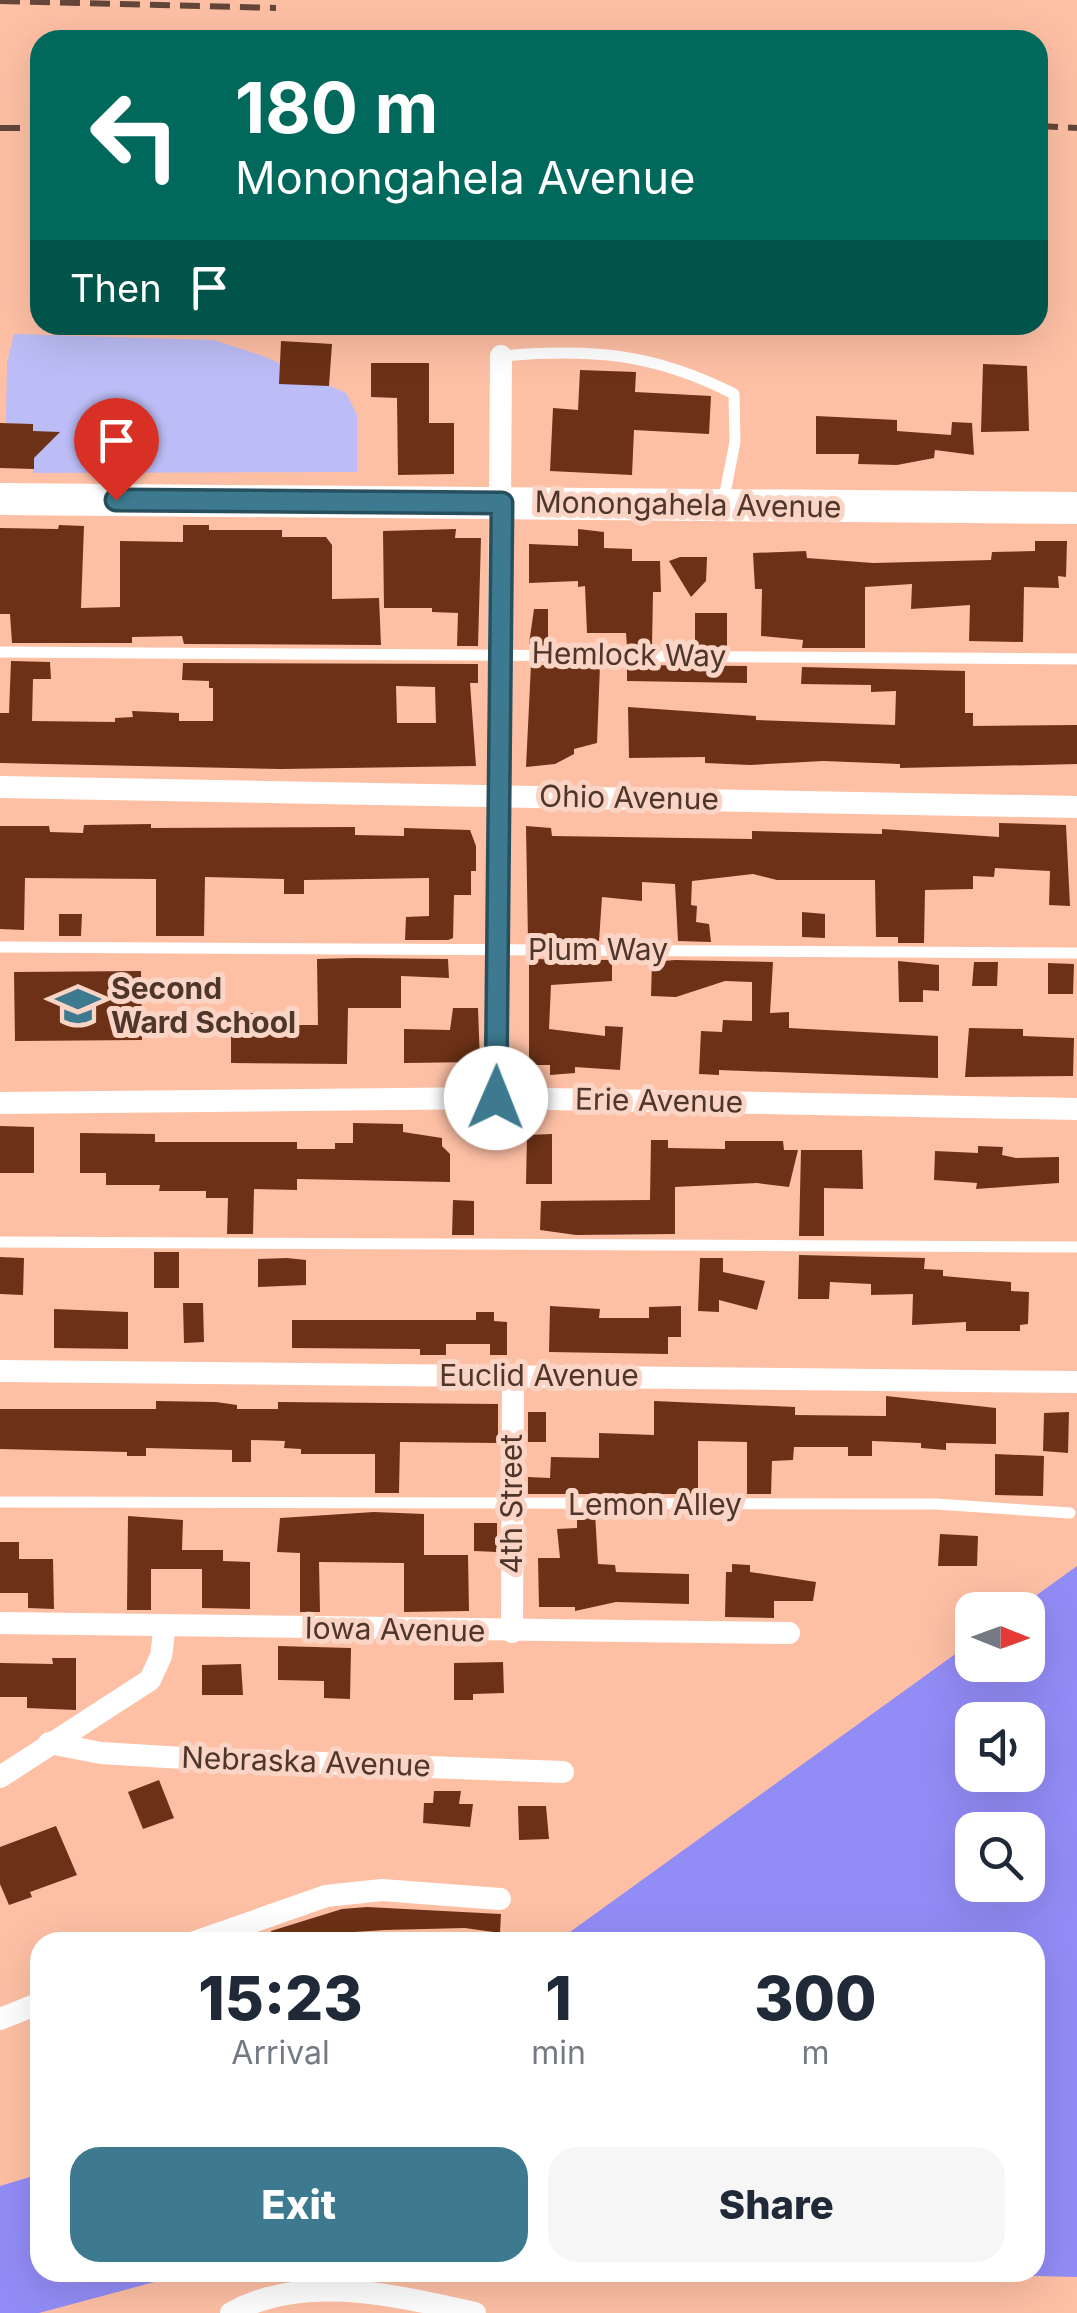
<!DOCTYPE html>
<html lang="en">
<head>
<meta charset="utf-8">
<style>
	:root { --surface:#fff; --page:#f6f6f7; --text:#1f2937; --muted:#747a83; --accent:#3d7a90 }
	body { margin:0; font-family:Inter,sans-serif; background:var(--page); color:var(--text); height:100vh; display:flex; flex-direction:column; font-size:38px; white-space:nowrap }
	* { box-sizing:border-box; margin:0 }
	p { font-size:32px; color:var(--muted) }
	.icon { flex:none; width:55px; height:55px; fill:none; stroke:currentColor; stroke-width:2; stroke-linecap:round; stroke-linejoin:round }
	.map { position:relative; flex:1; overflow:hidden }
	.sheet { position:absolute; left:30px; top:1932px; width:1015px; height:350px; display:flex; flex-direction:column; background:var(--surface); border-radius:30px; box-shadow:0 10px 40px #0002 }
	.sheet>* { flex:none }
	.banner { position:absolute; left:30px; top:30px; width:1018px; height:305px; border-radius:30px; box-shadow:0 10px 40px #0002; background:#00695c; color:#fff; overflow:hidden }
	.needle { width:65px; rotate:91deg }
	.fabs { position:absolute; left:955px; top:1592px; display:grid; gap:20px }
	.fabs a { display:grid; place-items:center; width:90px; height:90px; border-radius:20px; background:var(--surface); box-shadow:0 10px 40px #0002; font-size:50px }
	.pin { position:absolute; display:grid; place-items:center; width:85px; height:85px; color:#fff; margin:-102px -42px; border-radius:50% 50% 50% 0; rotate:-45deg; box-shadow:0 0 10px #0007 }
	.pin .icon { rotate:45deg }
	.me { position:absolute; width:110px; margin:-55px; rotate:1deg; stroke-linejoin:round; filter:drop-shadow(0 0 8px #0008) }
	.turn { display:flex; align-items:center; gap:35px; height:210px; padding:0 40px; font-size:45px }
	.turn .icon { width:130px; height:130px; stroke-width:2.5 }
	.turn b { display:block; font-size:70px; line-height:85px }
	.then { display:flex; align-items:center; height:95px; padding:0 40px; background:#0003; gap:20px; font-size:38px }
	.eta { display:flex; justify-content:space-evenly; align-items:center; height:170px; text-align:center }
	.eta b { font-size:60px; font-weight:800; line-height:70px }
	.cta { display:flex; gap:20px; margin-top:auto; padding:20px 40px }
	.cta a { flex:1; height:115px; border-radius:30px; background:var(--accent); color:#fff; font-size:40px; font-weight:800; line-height:115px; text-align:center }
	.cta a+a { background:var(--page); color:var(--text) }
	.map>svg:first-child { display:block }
	.green { fill:#bcbdf6 }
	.forest { fill:#928cf6; fill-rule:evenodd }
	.building { fill:#6c3116; fill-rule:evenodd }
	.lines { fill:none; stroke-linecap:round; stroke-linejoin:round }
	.lane { stroke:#fff; stroke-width:11 }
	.street { stroke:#fff; stroke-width:22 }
	.secondary { stroke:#fff; stroke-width:32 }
	.rail { stroke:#634639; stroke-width:6; stroke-dasharray:20 10; stroke-linecap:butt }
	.route-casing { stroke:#284f5e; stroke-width:25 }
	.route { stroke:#3d7a90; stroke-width:18 }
	.labels { text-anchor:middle; stroke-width:10; stroke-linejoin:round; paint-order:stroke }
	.street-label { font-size:30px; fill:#4f362b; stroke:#fad4c4 }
	.poi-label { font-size:30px; font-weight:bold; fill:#4f362b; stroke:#fad4c4; text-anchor:start }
</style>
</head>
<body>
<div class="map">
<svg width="1077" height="2313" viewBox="0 0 1077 2313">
	<rect width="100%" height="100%" fill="#fec0a5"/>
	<path class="green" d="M 14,334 L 214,340 L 263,356 L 346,393 L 357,415 L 357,472 L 33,473 L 33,425 L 6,423 L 7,363 Z"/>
	<g class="forest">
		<path d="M 1077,1566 L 1077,2277 L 920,2273 L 1035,2272 L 1035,1942 L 556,1942 L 972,1642 L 972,1665 L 1028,1665 L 1028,1610 L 1016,1610 ZM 972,1720 L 1028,1720 L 1028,1775 L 972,1775 ZM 972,1830 L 1028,1830 L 1028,1885 L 972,1885 Z"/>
		<path d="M 40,2174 L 40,2272 L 188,2273 L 39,2313 L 0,2313 L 0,2186 Z"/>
	</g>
	<g class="building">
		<path d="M 281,341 L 332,344 L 329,386 L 279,384 Z"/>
		<path d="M 371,363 L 429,363 L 429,423 L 454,423 L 454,474 L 398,475 L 397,398 L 371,397 Z"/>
		<path d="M 983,364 L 1027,366 L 1029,431 L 981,432 Z"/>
		<path d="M 580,370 L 636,372 L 635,392 L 711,396 L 709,434 L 634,430 L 632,475 L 550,471 L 553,408 L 578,410 Z"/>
		<path d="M 816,416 L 897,420 L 897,431 L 951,435 L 952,422 L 972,423 L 974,455 L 935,450 L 934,458 L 897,465 L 858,464 L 859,454 L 816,454 Z"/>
		<path d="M 0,423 L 33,424 L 33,431 L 60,432 L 34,458 L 34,469 L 0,468 Z"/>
		<path d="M 59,525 L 84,526 L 81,608 L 120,607 L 120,541 L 183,542 L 183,525 L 209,525 L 209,530 L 282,530 L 282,537 L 326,537 L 332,545 L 332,599 L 379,598 L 381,645 L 184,644 L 182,636 L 132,637 L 132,643 L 12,643 L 10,614 L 0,614 L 0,528 L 58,529 Z"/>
		<path d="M 456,529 L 455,538 L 481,538 L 478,646 L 457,646 L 458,613 L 432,612 L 432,608 L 384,608 L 383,531 Z"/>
		<path d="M 578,529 L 604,532 L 604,548 L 632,549 L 632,561 L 660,561 L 661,592 L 653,592 L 652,647 L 627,647 L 626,633 L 587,633 L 585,586 L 578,587 L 578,581 L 529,583 L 529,544 L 578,546 Z"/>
		<path d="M 1035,541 L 1067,541 L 1066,577 L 1058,576 L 1059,588 L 1024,587 L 1023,642 L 969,641 L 970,605 L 911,609 L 912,584 L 865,587 L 865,648 L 802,648 L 803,640 L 761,636 L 762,589 L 755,589 L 753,553 L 806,551 L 807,558 L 873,563 L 991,560 L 992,552 L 1035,551 Z"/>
		<path d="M 680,557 L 707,557 L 706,581 L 691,597 L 669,561 Z"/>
		<path d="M 534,609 L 548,609 L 548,646 L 529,644 Z"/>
		<rect x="695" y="613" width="32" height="34"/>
		<path d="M 11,661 L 50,662 L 51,679 L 33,679 L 32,721 L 115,722 L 115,718 L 133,717 L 132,711 L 179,713 L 179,721 L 213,721 L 213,688 L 209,688 L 209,681 L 182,680 L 183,663 L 478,664 L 478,683 L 470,683 L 476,766 L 281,769 L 0,763 L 0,713 L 9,713 ZM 396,686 L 435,687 L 436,723 L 397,723 Z"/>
		<path d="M 531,665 L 600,665 L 597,743 L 574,749 L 574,754 L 555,764 L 526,767 Z"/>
		<path d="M 627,665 L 747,666 L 747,683 L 627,681 Z"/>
		<path d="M 802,667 L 965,671 L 965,713 L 973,713 L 973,726 L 1077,725 L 1077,764 L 900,768 L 900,764 L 823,761 L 750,765 L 705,763 L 705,757 L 629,758 L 628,707 L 756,716 L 756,720 L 895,725 L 896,691 L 871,692 L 871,685 L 801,684 Z"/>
		<path d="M 999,823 L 1066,825 L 1070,906 L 1049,905 L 1050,871 L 995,868 L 994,877 L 973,876 L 973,889 L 925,890 L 924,943 L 898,943 L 898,937 L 876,937 L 875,880 L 777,880 L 753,874 L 692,881 L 691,905 L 697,906 L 696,922 L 709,924 L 711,942 L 678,941 L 675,884 L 642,882 L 642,901 L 602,897 L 599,941 L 528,941 L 526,826 L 551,828 L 552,836 L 752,839 L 752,831 L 882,834 L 882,829 L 999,837 Z"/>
		<path d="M 151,824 L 151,828 L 355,827 L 355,835 L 404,836 L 404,828 L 470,830 L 476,846 L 476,871 L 471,871 L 471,895 L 454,895 L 453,938 L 448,940 L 405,940 L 406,917 L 429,916 L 429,878 L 304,880 L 304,894 L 284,894 L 284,879 L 205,877 L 204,936 L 156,936 L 156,879 L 25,878 L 24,930 L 0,929 L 0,826 L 49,826 L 50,832 L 83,833 L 84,825 Z"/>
		<path d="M 802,912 L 825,914 L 825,938 L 802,937 Z"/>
		<path d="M 59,914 L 82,914 L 81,936 L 59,936 Z"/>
		<path d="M 354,958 L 448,959 L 449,978 L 401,976 L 401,1008 L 348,1008 L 347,1064 L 231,1063 L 231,1013 L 254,1013 L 253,1025 L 318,1025 L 317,959 Z"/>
		<path d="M 529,959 L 612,960 L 612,981 L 551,985 L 549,1029 L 605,1036 L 605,1026 L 623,1027 L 620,1070 L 575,1067 L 575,1073 L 550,1075 L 550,1065 L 529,1065 Z"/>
		<path d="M 675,960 L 773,962 L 770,1013 L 789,1012 L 789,1028 L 938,1036 L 938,1078 L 719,1070 L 719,1075 L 699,1074 L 701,1031 L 722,1032 L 723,1020 L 752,1021 L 752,982 L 725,981 L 676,997 L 651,996 L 652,962 Z"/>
		<path d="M 898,961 L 939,965 L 939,991 L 923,990 L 923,1002 L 899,1002 Z"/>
		<path d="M 974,962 L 998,962 L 997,986 L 972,986 Z"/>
		<path d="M 1048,963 L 1074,964 L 1073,994 L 1048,994 Z"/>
		<path d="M 141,971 L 142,1040 L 15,1041 L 14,972 Z"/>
		<path d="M 453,1008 L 478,1008 L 480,1062 L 404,1063 L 404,1029 L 450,1030 Z"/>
		<path d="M 969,1028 L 1023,1029 L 1023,1036 L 1074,1038 L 1073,1076 L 965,1077 Z"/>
		<path d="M 353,1123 L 403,1124 L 403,1132 L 442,1138 L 442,1146 L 450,1154 L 450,1182 L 297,1179 L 297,1190 L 254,1189 L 253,1234 L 227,1234 L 228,1198 L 206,1198 L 206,1191 L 159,1191 L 160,1185 L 106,1185 L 106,1173 L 80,1173 L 80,1133 L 155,1134 L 155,1142 L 297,1142 L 297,1149 L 335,1149 L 335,1143 L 353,1143 Z"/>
		<path d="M 0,1126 L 34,1127 L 34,1173 L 0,1173 Z"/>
		<path d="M 552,1134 L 552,1184 L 526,1184 L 527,1135 Z"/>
		<path d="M 651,1140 L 668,1140 L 668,1148 L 725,1149 L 725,1141 L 783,1141 L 784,1150 L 798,1150 L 789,1187 L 757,1183 L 675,1187 L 675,1234 L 576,1235 L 540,1230 L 541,1201 L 650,1200 Z"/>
		<path d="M 978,1146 L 1003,1147 L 1002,1155 L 1016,1158 L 1059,1157 L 1059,1183 L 976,1189 L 977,1183 L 934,1180 L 935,1151 L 978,1153 Z"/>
		<path d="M 801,1150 L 862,1150 L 863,1189 L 824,1188 L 824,1236 L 799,1236 Z"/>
		<path d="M 453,1200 L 474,1201 L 474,1235 L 452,1235 Z"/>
		<rect x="154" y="1252" width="25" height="36"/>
		<path d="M 799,1255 L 925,1258 L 924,1269 L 943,1270 L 943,1276 L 1011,1282 L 1011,1291 L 1029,1292 L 1028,1324 L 1020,1325 L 1020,1331 L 966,1331 L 966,1322 L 912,1325 L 913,1294 L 871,1295 L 871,1284 L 830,1282 L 829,1299 L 798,1299 Z"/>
		<path d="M 0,1257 L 24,1258 L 23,1295 L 0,1294 Z"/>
		<path d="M 287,1258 L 306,1260 L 306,1285 L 258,1287 L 258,1259 Z"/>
		<path d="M 700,1258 L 723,1258 L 723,1272 L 765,1281 L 757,1310 L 719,1300 L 719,1312 L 698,1311 Z"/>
		<path d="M 183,1303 L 203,1303 L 204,1342 L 184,1343 Z"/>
		<path d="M 550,1306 L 600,1309 L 599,1318 L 649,1318 L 649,1307 L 681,1306 L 681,1337 L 668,1337 L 668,1354 L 549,1352 Z"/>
		<path d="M 54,1309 L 128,1312 L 128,1349 L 54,1348 Z"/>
		<path d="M 476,1312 L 494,1312 L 494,1321 L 507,1322 L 507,1355 L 490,1355 L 490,1344 L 446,1344 L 446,1355 L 420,1355 L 420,1349 L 292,1348 L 292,1320 L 476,1320 Z"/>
		<path d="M 886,1396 L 996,1408 L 996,1444 L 946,1443 L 946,1450 L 921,1448 L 921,1443 L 872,1441 L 872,1456 L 848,1456 L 848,1447 L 794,1447 L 793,1460 L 772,1461 L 771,1494 L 747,1494 L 747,1442 L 698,1441 L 698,1494 L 528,1494 L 528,1477 L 550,1478 L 551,1457 L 599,1458 L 599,1433 L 654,1435 L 654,1401 L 795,1407 L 795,1415 L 886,1416 Z"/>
		<path d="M 156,1401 L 216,1402 L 237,1405 L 237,1409 L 278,1409 L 278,1402 L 498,1404 L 498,1443 L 400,1442 L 399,1493 L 375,1493 L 375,1454 L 301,1454 L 301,1449 L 284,1448 L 285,1441 L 251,1440 L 251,1462 L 232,1462 L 232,1450 L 146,1448 L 146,1456 L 127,1456 L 127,1452 L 0,1449 L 0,1409 L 156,1409 Z"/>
		<rect x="528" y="1412" width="18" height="30"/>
		<path d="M 1069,1412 L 1068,1453 L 1043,1451 L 1044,1413 Z"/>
		<path d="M 995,1454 L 1044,1456 L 1043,1496 L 995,1495 Z"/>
		<path d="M 374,1512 L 424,1514 L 424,1555 L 468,1555 L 469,1611 L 404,1612 L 404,1563 L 319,1562 L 320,1612 L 300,1612 L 300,1553 L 277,1552 L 280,1518 Z"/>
		<path d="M 577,1513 L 595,1513 L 598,1564 L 615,1565 L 616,1572 L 689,1574 L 689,1604 L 616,1602 L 575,1611 L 575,1607 L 539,1607 L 538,1558 L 560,1558 L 557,1529 L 577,1528 Z"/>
		<path d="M 128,1516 L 183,1520 L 182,1550 L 223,1550 L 223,1561 L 250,1562 L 250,1609 L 202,1608 L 202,1569 L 151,1569 L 151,1610 L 127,1610 Z"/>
		<path d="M 474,1523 L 497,1523 L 497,1552 L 474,1551 Z"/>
		<path d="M 940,1534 L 978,1536 L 977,1566 L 938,1566 Z"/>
		<path d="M 0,1542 L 19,1542 L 19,1559 L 53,1559 L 54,1609 L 28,1608 L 28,1593 L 0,1593 Z"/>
		<path d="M 732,1564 L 750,1565 L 750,1572 L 816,1582 L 813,1601 L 774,1601 L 774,1618 L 725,1617 L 726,1572 L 732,1572 Z"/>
		<path d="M 278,1646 L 351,1648 L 350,1699 L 324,1698 L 324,1681 L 278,1680 Z"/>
		<path d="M 52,1658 L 76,1658 L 76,1710 L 27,1708 L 27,1697 L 0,1697 L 0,1663 L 53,1664 Z"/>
		<path d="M 503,1662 L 504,1693 L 473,1694 L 473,1700 L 454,1700 L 454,1663 Z"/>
		<path d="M 241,1664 L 243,1695 L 202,1695 L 202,1665 Z"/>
		<path d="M 159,1780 L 174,1818 L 143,1829 L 128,1792 Z"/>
		<path d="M 434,1791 L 461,1791 L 459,1804 L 473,1804 L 470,1827 L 423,1823 L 424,1803 L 433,1803 Z"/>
		<path d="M 518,1806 L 546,1806 L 549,1839 L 519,1840 Z"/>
		<path d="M 56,1826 L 77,1875 L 30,1892 L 32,1897 L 9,1905 L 0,1884 L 0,1847 Z"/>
		<path d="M 367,1907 L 501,1914 L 500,1933 L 465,1928 L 385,1930 L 325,1934 L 327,1942 L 273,1942 L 271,1931 L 342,1909 Z"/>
	</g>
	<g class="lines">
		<g class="lane">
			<path d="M 501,356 C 590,348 654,353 734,394 L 735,442 L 723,503"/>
			<path d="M 0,652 L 1077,659"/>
			<path d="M 0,947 L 1077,953"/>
			<path d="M 0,1242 L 1077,1247"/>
			<path d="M 0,1502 L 935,1504 L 1070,1513"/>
		</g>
		<g class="street">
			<path d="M 0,787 L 1077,807"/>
			<path d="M 496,1098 L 501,356"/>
			<path d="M 0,1103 L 496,1098 L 1077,1109"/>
			<path d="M 0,1371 L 1077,1382"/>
			<path d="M 0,1623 L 789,1633"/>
			<path d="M 512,1632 L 513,1375"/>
			<path d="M 49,1743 L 101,1753 L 183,1758 L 563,1772"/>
			<path d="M 0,1777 L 150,1680 L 161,1656 L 165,1625"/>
			<path d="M 195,1942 L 326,1896 L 382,1890 L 500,1899"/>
			<path d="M 0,2019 L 40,2003"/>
			<path d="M 231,2313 C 304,2272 397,2296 475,2313"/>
		</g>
		<path class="secondary" d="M 0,499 L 1077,508"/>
		<g class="rail">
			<path d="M 0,1 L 276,8"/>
			<path d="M 1038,126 L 1077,128"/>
			<path d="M 0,128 L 40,128"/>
		</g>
	</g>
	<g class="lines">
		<g class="route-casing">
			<path id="route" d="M 116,500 L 502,503 L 496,1098"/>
		</g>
		<use href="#route" class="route"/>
	</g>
	<defs>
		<g id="school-bare" transform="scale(3.45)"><path d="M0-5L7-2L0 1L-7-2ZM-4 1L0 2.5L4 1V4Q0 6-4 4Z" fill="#3d7a90" stroke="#fad4c4" stroke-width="2.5" paint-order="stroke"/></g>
	</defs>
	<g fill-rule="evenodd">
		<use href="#school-bare" x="78" y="1006"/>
	</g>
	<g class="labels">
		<g class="street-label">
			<text transform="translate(688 505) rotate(1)" y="10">Monongahela Avenue</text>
			<text transform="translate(629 655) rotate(1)" y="10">Hemlock Way</text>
			<text transform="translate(629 798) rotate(1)" y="10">Ohio Avenue</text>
			<text x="598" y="960">Plum Way</text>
			<text transform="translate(659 1101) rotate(1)" y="10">Erie Avenue</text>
			<text x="539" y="1386">Euclid Avenue</text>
			<text transform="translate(512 1504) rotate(-90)" y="10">4th Street</text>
			<text x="655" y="1515">Lemon Alley</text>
			<text transform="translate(395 1630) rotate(1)" y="10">Iowa Avenue</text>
			<text transform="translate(306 1762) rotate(2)" y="10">Nebraska Avenue</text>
		</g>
		<g class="poi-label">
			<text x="111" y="999">Second<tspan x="111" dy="34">Ward School</tspan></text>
		</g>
	</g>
</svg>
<div class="fabs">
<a><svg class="needle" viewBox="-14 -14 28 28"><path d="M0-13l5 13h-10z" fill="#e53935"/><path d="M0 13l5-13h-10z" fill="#747a83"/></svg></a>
<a><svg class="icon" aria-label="sound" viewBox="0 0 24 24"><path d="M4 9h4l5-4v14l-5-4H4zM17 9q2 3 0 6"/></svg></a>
<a><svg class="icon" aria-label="search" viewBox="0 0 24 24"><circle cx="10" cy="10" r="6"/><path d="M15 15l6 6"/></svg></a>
</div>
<div class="pin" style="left:116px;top:500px;background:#d93025"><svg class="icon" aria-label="arrive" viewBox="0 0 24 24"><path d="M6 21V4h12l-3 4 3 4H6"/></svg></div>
<svg class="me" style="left:496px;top:1098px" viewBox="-20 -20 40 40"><circle r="19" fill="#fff"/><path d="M0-13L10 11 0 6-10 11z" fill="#3d7a90"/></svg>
<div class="banner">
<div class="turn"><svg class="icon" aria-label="left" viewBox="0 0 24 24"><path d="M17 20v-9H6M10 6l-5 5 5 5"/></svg><div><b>180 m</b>Monongahela Avenue</div></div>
<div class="then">Then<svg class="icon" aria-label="arrive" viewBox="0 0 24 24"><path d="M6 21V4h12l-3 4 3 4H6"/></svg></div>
</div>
<section class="sheet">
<div class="eta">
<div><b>15:23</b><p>Arrival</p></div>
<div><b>1</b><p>min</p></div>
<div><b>300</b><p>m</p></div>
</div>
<div class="cta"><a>Exit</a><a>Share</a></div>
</section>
</div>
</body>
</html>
